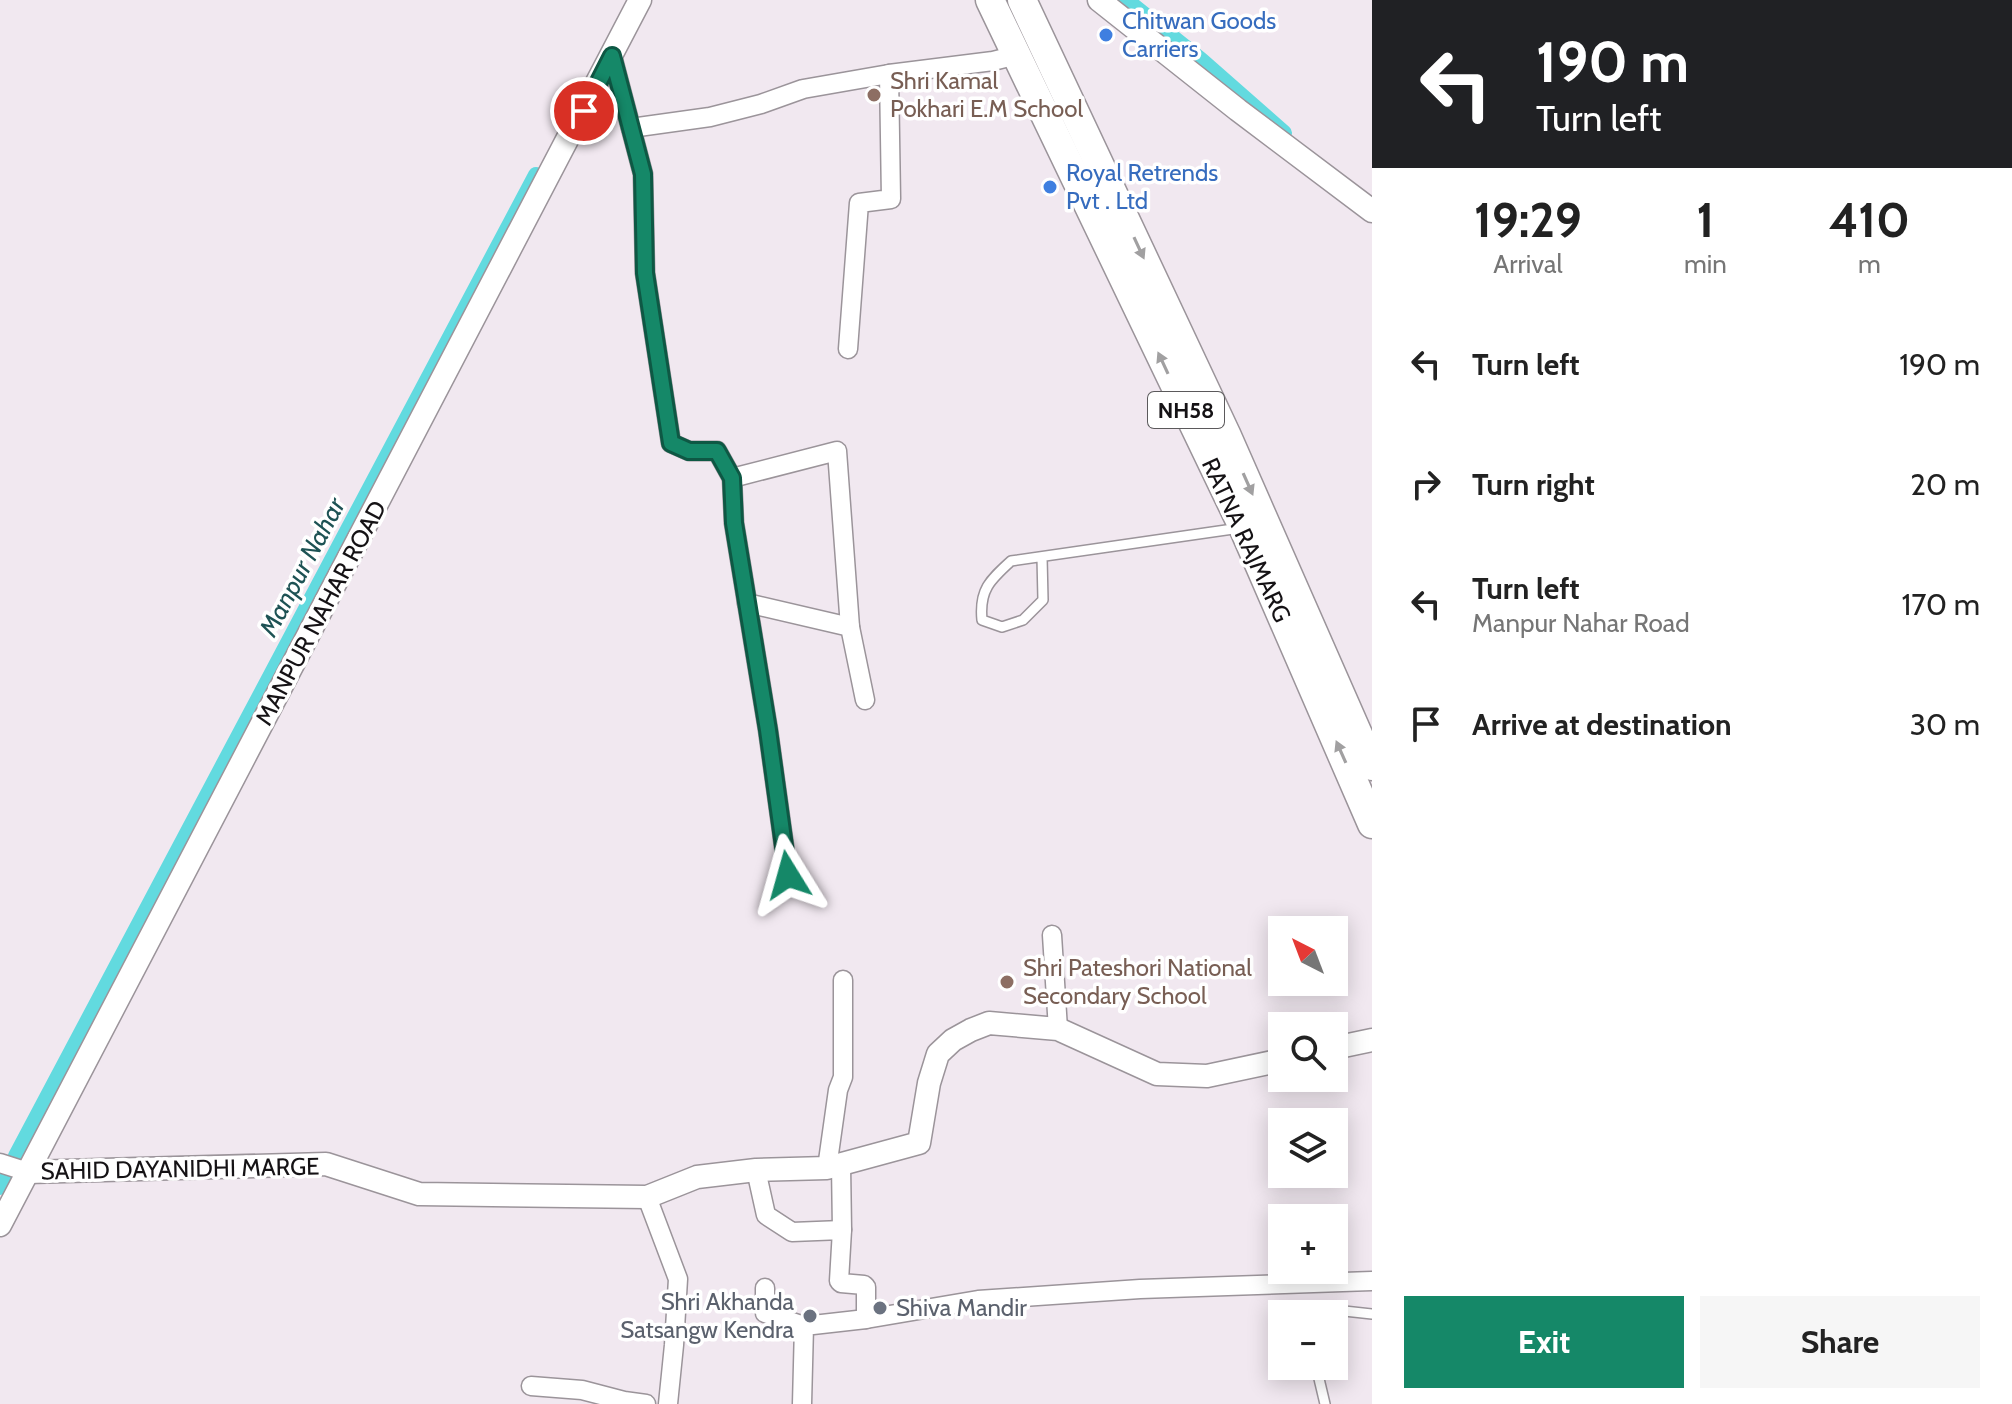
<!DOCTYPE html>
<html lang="en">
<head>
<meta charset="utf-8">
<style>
	:root { --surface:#fff; --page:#f6f6f6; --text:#222; --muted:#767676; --accent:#158868 }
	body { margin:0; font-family:Cabin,sans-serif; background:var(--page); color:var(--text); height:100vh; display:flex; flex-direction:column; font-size:30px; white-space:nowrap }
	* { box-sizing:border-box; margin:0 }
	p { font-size:26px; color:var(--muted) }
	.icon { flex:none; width:44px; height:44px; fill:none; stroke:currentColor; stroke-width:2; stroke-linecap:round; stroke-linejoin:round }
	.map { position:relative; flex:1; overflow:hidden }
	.panel { display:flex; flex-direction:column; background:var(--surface); width:640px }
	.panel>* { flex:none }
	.guide { background:#202124; color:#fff; overflow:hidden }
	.needle { width:52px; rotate:318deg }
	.fabs { position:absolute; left:1268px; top:916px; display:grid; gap:16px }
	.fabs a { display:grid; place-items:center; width:80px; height:80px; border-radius:0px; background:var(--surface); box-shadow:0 4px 20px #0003; font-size:40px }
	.pin { position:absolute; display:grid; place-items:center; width:68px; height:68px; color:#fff; margin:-34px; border:4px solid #fff; border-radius:50%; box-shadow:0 2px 8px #0007 }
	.me { position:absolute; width:88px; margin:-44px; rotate:352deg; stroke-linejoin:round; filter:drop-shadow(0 0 6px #0008) }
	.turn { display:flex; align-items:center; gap:28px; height:168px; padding:0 32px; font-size:36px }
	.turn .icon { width:104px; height:104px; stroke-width:2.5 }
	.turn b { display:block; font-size:56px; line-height:68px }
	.eta { display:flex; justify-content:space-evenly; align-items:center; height:136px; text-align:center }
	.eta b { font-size:48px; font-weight:700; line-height:56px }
	.action { display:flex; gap:16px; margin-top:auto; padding:16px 32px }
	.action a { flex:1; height:92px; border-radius:0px; background:var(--accent); color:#fff; font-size:32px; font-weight:700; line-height:92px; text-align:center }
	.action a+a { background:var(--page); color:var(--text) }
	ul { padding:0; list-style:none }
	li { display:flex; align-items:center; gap:24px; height:120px; padding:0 32px }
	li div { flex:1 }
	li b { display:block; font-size:30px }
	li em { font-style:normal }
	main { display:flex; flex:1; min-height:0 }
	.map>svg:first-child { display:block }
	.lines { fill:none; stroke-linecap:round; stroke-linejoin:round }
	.canal { stroke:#62dadf; stroke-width:16 }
	.service-casing { stroke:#9b949a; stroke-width:12 }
	.minor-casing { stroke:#9b949a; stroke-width:21 }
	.tertiary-casing { stroke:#9b949a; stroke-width:25 }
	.trunk-casing { stroke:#9b949a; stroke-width:31 }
	.service { stroke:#fff; stroke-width:9 }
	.minor { stroke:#fff; stroke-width:18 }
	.tertiary { stroke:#fff; stroke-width:22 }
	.trunk { stroke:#fff; stroke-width:28 }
	.oneway { fill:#a1a0a1 }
	.route-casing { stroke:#0e5844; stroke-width:20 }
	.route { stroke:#158868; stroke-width:14 }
	.shop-dot { fill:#3f7fe0; stroke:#fff; stroke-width:3 }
	.education-dot { fill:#8d6e63; stroke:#fff; stroke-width:3 }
	.worship-dot { fill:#6b7280; stroke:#fff; stroke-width:3 }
	.labels { text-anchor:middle; stroke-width:7; stroke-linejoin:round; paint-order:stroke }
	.shield { fill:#fff; stroke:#5b595b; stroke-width:2 }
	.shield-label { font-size:22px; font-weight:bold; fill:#151215 }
	.shop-label { font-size:24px; fill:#366cbe; stroke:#fff; text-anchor:start }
	.education-label { font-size:24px; fill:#785e54; stroke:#fff; text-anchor:start }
	.street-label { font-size:24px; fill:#151215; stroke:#fff }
	.worship-label { font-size:24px; fill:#5b616d; stroke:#fff; text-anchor:end }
	.water-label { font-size:26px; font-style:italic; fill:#1d5254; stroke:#fff }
</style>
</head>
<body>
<main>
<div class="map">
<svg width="1372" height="1404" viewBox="0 0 1372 1404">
	<rect width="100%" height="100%" fill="#f1e8f0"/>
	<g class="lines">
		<g class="canal">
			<path d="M 1126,0 L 1201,60 L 1284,133"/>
			<path d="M 16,1156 L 536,175"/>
			<path d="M 0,1187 L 6,1175"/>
		</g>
		<g class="service-casing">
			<g id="service">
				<path d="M 1042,557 L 1043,600 L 1023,620 L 1002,627 L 982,620 C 979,590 990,580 1011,561 L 1240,528"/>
				<path d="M 1315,1314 L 1326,1309 L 1372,1314"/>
				<path d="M 1316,1366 L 1325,1404"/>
			</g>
		</g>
		<g class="minor-casing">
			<g id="minor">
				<path d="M 612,56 L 643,174 L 645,273 L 671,443 L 689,451 L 717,451 L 732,478 L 734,523 L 768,730 L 788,875"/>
				<path d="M 631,128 L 710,117 L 761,104 L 803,89 L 889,74 L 993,61 L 1017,55"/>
				<path d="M 848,349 L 859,203 L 891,199 L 889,74"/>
				<path d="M 732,478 L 837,451 L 850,627"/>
				<path d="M 747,603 L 850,627 L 865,700"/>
				<path d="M 1052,935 L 1058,1029"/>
				<path d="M 0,1163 L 28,1172"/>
				<path d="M 841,1165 L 842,1230"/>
				<path d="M 827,1168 L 838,1090 L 843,1077 L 843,980"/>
				<path d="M 756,1170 L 766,1215 L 792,1232 L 842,1230 L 839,1281 L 841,1283 L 864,1285 L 866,1287 L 866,1319"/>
				<path d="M 647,1197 L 678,1279 L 674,1345 L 668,1404"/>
				<path d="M 765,1288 L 765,1313 L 804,1326"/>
				<path d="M 531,1386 L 582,1390 L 624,1401 L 646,1404"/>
				<path d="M 802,1404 L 804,1326 L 866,1319 L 978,1300 L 1140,1289 L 1372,1281"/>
			</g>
		</g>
		<g class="tertiary-casing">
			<g id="tertiary">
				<path d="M 1099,0 L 1238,110 L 1372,211"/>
				<path d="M 1334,1048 L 1372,1040"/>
				<path d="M 28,1172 L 326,1164 L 419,1194 L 647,1197 L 697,1177 L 756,1170 L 827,1168 L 919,1143 L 929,1083 L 938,1054 L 953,1040 L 971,1030 L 989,1023 L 1058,1029 L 1157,1074 L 1207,1076 L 1282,1060"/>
				<path d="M 0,1225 L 640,0"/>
			</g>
		</g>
		<g class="trunk-casing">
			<g id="trunk">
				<path d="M 990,0 L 1243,527 L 1372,824"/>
				<path d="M 1022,0 L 1226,434 L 1372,766"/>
			</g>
		</g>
		<use href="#service" class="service"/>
		<use href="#minor" class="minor"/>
		<use href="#tertiary" class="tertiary"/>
		<use href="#trunk" class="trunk"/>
	</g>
	<defs><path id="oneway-solid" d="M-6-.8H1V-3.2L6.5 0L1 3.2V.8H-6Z" transform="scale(2)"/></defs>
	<g class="oneway">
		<use href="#oneway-solid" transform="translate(1139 248) rotate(65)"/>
		<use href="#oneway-solid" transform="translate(1163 363) rotate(-115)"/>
		<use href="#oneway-solid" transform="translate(1248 484) rotate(66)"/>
		<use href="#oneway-solid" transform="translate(1341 752) rotate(-114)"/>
	</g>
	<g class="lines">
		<g class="route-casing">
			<path id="route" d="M 584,111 L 612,56 L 643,174 L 645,273 L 671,443 L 689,451 L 717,451 L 732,478 L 734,523 L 768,730 L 788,875"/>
		</g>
		<use href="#route" class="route"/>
	</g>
	<g class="shop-dot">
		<circle cx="1106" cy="35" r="8"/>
		<circle cx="1050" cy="187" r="8"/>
	</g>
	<g class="education-dot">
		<circle cx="874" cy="95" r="8"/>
		<circle cx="1007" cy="982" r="8"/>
	</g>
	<g class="worship-dot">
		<circle cx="880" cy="1308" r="8"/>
		<circle cx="810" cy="1316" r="8"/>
	</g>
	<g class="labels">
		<rect class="shield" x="1148" y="392" width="76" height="36" rx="6"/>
		<g class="shield-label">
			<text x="1186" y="418">NH58</text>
		</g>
		<g class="shop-label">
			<text x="1122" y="29">Chitwan Goods<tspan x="1122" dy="28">Carriers</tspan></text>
			<text x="1066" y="181">Royal Retrends<tspan x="1066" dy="28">Pvt . Ltd</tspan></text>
		</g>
		<g class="education-label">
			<text x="890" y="89">Shri Kamal<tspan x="890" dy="28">Pokhari E.M School</tspan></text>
			<text x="1023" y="976">Shri Pateshori National<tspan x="1023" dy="28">Secondary School</tspan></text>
		</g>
		<g class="street-label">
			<text transform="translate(1246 540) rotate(65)" y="8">RATNA RAJMARG</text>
			<text transform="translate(321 613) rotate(-62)" y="8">MANPUR NAHAR ROAD</text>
			<text transform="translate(180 1169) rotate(-1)" y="8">SAHID DAYANIDHI MARGE</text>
		</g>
		<g class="worship-label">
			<text x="794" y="1310">Shri Akhanda<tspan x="794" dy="28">Satsangw Kendra</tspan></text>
			<text x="896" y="1316" text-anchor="start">Shiva Mandir</text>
		</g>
		<g class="water-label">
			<text transform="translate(302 567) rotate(-62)" y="9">Manpur Nahar</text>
		</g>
	</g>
</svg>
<div class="fabs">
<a><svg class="needle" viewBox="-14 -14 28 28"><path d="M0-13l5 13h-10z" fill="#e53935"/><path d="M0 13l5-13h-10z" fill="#767676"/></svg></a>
<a><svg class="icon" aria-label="search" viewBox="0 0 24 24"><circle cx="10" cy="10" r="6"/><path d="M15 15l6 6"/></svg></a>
<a><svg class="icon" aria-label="layers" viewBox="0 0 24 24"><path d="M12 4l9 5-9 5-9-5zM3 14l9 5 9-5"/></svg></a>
<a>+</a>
<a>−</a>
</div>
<div class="pin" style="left:584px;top:111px;background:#d93025"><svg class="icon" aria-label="arrive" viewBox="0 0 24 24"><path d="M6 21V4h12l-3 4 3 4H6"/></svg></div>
<svg class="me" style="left:788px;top:875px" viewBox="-20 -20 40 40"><path d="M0-17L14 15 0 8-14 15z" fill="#158868" stroke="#fff" stroke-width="4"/></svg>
</div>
<section class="panel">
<div class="guide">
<div class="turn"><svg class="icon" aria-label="left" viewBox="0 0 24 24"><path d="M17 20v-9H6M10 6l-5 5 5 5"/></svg><div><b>190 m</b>Turn left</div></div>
</div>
<div class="eta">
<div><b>19:29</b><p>Arrival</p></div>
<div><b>1</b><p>min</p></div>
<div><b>410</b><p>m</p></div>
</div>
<ul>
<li><svg class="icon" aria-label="left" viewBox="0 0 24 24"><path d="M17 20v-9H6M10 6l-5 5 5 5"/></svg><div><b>Turn left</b></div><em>190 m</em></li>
<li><svg class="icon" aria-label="right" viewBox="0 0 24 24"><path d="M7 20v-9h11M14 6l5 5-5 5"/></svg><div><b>Turn right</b></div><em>20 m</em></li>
<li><svg class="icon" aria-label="left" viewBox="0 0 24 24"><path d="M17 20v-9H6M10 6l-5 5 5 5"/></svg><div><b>Turn left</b><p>Manpur Nahar Road</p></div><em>170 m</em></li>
<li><svg class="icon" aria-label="arrive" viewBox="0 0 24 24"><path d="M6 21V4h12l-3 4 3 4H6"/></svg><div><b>Arrive at destination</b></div><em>30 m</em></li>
</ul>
<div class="action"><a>Exit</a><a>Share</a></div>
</section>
</main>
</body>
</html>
